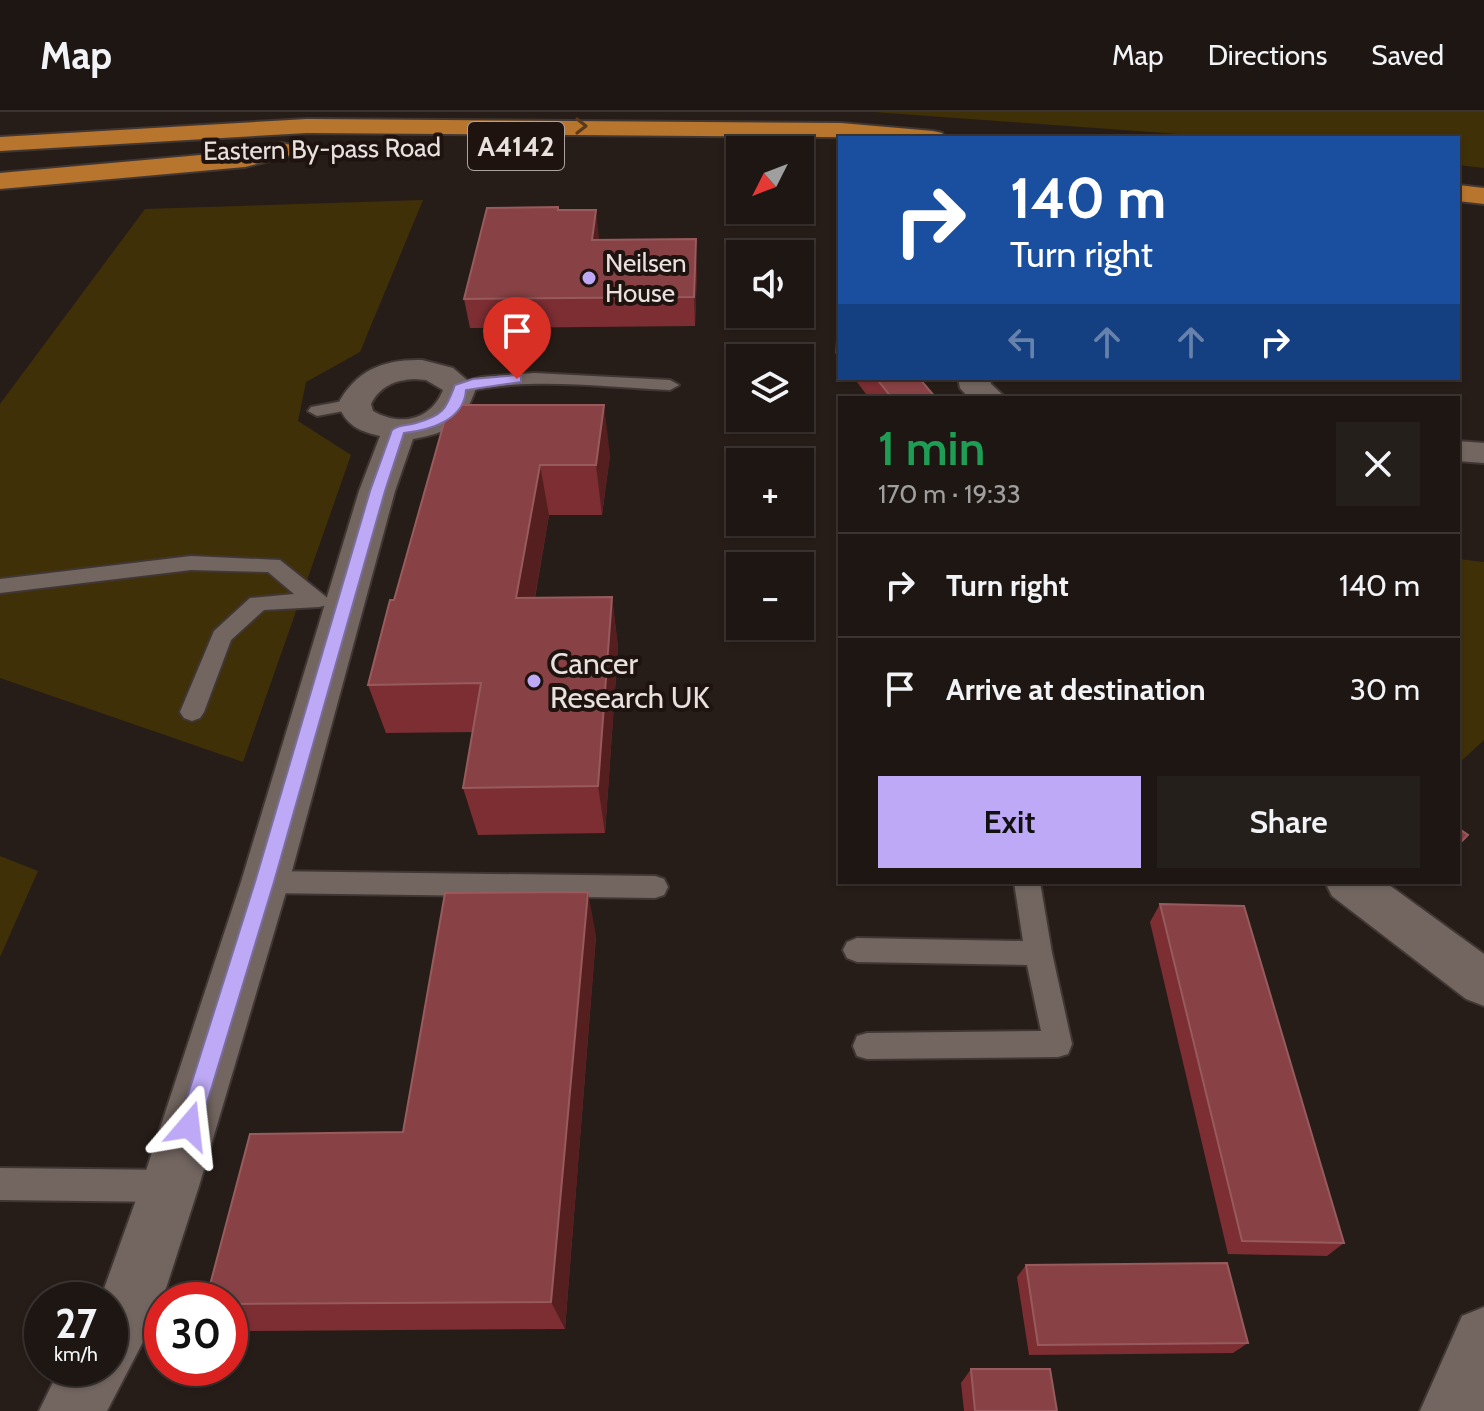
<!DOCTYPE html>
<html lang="en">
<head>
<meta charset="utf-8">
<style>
	:root { --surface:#1d1612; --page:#251f1b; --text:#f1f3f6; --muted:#a09f9f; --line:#3b3532; --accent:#bda9f5 }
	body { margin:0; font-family:Cabin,sans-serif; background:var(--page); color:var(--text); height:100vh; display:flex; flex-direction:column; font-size:30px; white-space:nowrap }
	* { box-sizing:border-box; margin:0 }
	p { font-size:26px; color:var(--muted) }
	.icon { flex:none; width:44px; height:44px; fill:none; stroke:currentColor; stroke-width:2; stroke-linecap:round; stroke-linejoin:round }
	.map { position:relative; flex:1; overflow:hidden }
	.sheet { position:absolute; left:838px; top:284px; width:622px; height:488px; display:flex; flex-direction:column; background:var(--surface); border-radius:0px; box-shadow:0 2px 6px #0004,0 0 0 2px var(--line) }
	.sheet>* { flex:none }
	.banner { position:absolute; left:838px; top:24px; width:622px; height:244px; border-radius:0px; box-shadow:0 2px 6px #0004,0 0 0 2px var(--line); background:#1a4fa0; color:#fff; overflow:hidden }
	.needle { width:52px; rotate:228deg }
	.tools { position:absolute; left:726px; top:24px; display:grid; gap:16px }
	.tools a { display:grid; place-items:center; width:88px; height:88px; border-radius:0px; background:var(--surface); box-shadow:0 2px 6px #0004,0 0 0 2px var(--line); font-size:40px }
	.speed { position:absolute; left:24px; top:1170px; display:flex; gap:16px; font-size:40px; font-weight:700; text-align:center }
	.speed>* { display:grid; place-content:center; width:104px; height:104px; border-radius:50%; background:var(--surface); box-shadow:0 2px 6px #0004,0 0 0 2px var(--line); line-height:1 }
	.speed small { font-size:20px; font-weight:400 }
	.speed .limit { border:12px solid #d22; background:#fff; color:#111 }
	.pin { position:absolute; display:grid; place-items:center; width:68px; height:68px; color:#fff; margin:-82px -34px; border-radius:50% 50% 50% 0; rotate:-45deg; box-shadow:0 0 8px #0007 }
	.pin .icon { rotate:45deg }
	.me { position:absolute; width:88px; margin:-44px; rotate:17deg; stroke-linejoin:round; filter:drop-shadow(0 0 6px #0008) }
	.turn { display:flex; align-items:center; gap:28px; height:168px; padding:0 40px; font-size:36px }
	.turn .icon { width:104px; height:104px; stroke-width:2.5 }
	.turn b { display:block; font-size:56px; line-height:68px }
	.lanes { display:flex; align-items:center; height:76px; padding:0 40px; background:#0003; justify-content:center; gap:40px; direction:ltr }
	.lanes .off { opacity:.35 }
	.round { display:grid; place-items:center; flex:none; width:84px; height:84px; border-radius:0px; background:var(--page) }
	.headline { display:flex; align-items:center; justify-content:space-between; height:136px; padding:0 40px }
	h1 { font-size:48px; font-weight:600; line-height:60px; color:#1e9e55 }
	.action { display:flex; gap:16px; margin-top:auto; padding:16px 40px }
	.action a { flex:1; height:92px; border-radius:0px; background:var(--accent); color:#111; font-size:32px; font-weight:600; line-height:92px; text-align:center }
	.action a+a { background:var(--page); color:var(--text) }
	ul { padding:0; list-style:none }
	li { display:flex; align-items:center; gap:24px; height:104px; padding:0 40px; border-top:2px solid var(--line) }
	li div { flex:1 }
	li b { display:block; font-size:30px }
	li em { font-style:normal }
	header { display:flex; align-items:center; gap:48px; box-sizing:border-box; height:112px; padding:0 40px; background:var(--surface); border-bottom:2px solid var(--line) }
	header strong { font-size:38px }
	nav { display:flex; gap:44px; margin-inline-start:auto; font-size:28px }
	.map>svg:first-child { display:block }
	.green { fill:#403008 }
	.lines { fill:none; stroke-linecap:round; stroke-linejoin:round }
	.lane-casing { stroke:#403734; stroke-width:4 }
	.street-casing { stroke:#403734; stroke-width:4 }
	.secondary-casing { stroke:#403734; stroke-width:4 }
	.highway-casing { stroke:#403734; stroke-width:4 }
	.lane { fill:#736661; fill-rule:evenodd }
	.street { fill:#736661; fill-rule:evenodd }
	.secondary { fill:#736661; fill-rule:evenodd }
	.highway { fill:#b7752d; fill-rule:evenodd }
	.wall { fill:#7c2e33 }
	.shaded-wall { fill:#551f20 }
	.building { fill:#884245; stroke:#975b5d; stroke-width:2 }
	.oneway { stroke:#5b3a1b }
	.route { fill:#bda9f5; stroke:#7b6e9f; stroke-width:2 }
	.poi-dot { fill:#bda9f5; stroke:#1e130f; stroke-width:3 }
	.labels { text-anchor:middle; stroke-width:8; stroke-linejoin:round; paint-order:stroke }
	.far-street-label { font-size:26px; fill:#e8e1de; stroke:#1e130f }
	.far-poi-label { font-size:26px; fill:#e8e1de; stroke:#1e130f; text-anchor:start }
	.shield { fill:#1e130f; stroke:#aba3a0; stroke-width:2 }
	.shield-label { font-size:28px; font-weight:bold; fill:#e8e1de }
	.poi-label { font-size:30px; fill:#e8e1de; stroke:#1e130f; text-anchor:start }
</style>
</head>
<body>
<header>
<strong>Map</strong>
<nav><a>Map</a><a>Directions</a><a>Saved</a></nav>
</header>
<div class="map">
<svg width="1484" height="1299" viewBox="0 0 1484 1299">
	<rect width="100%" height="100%" fill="#271d18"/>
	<g class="green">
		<path d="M 874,0 L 1484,0 L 1484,56 L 1458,53 L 1458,26 L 1234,26 Z"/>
		<path d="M 423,88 L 360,240 L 306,270 L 298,309 L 351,343 L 243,650 L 0,566 L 0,292 L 145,97 Z"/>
		<path d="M 1458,447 L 1484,450 L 1484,628 L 1458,652 Z"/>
		<path d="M 0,744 L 38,759 L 0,845 Z"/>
	</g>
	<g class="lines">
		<g class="lane-casing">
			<g id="lane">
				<path d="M 534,261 L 670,268 L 679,273 L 670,278 C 600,275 529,264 460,281 L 451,276 L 454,272 L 482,265 Z"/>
				<path d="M 354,287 L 363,292 L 360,296 L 317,304 L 308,299 L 311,295 Z"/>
				<path d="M 191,444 L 280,448 L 330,488 L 327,493 L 319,495 L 264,498 L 231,528 L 204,600 L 200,606 L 192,609 L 184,606 L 180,600 L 214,519 L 250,486 L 294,482 L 268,460 L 191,458 L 0,481 L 0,467 Z"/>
				<path d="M 265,759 L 655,764 L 664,767 L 668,775 L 664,783 L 655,786 L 265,781 L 256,778 L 252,770 L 256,762 Z"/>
				<path d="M 1014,770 L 1040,770 L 1052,841 L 1072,932 L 1068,942 L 1058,945 L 867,947 L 857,944 L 853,934 L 857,924 L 867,921 L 1041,919 L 1027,853 L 857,850 L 847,846 L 843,838 L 847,830 L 857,826 L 1023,829 Z"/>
				<path d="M 0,1056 L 170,1058 L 181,1063 L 186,1074 L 181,1085 L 170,1090 L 0,1088 Z"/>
			</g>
		</g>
		<g class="street-casing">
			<g id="street">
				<path d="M 422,248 L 453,256 L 476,276 C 464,311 449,321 413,327 L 395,379 L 289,770 L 199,1074 L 158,1201 L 107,1299 L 39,1299 L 60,1256 L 110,1256 L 110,1188 L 100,1188 L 141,1074 L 241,770 L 359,379 L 380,324 C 358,319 346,313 338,292 C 356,258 384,247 422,248 ZM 415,267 L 426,268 L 443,278 C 431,308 401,315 373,299 L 371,292 C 380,274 395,268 415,267 Z"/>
				<path d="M 958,266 L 990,266 L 991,272 L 1006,286 L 969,286 L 960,276 Z"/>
				<path d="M 1458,329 L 1484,331 L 1484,351 L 1458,349 Z"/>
				<path d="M 1325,770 L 1385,770 L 1484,842 L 1484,894 L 1466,887 L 1332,784 Z"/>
			</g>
		</g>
		<g class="secondary-casing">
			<path id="secondary" d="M 1484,1195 L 1484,1299 L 1420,1299 L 1462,1204 Z"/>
		</g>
		<g class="highway-casing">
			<g id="highway">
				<path d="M 307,7 L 841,11 L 933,19 L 942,21 L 945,26 L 307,21 L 0,39 L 0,25 Z"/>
				<path d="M 282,31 L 291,33 L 294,38 L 291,43 L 245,55 L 0,77 L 0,61 L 245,39 Z"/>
				<path d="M 1458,73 L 1484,76 L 1484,92 L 1458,89 Z"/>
			</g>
		</g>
		<use href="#lane" class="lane"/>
		<use href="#street" class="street"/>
		<use href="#secondary" class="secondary"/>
		<use href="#highway" class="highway"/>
	</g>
	<g class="wall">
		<path d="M 558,95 L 559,98 L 598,128 L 697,155 L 695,214 L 470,216 L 464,187 Z"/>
		<path d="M 840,213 L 840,247 L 835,241 L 837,216 Z"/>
		<path d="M 854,266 L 919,266 L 936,286 L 869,286 Z"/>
		<path d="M 449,293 L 610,343 L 602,403 L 549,403 L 535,486 L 612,485 L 618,535 L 605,721 L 478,723 L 463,676 L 473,620 L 386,621 L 368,573 L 394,488 Z"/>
		<path d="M 1160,792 L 1344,1131 L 1327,1144 L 1228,1142 L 1150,810 Z"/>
		<path d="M 596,824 L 565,1217 L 242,1219 L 230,1210 L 230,1188 L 403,1020 Z"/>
		<path d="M 1026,1153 L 1248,1231 L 1233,1241 L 1029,1243 L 1017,1165 Z"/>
		<path d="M 971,1257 L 1057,1299 L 964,1299 L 961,1271 Z"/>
	</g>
	<g class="shaded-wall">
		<path d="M 596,98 L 599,126 L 595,156 L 592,128 Z"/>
		<path d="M 696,127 L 697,155 L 695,214 L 694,185 Z"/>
		<path d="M 604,293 L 610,343 L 602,403 L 596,353 Z"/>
		<path d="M 540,353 L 549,403 L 526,536 L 516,486 Z"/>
		<path d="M 612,485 L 618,535 L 605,721 L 598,674 Z"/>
		<path d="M 588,780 L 596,824 L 565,1217 L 551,1190 Z"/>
	</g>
	<g class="building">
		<path d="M 558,95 L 558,98 L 596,98 L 592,128 L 696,127 L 694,185 L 464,187 L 487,96 Z"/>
		<path d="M 876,266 L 919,266 L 936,286 L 892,286 Z"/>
		<path d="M 449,293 L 604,293 L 596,353 L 540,353 L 516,486 L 612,485 L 598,674 L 463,676 L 481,571 L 368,573 L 390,488 L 394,488 Z"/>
		<path d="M 1458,716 L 1468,723 L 1458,733 Z"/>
		<path d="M 588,780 L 551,1190 L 230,1192 L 230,1188 L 206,1188 L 250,1022 L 403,1020 L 445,781 Z"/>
		<path d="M 1160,792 L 1244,794 L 1344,1131 L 1242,1129 Z"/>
		<path d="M 1227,1151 L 1248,1231 L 1038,1233 L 1026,1153 Z"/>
		<path d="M 971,1257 L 1050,1257 L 1057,1299 L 975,1299 Z"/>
	</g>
	<defs><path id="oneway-chevron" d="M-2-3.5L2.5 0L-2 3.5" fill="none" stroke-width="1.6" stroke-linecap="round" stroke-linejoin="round" transform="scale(2)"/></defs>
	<use class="oneway" href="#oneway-chevron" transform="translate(581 14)"/>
	<path class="route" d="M 517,263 L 521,265 L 521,270 L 466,278 C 464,308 431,318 404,321 L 385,379 L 274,770 L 200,1014 L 197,1022 L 189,1025 L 181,1022 L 178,1014 L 255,770 L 370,379 L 392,318 C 399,312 407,314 416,311 C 445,303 446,296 455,273 L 473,267 Z"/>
	<g class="poi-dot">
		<circle cx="589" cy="166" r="8"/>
		<circle cx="534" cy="569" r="8"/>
	</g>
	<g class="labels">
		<g class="far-street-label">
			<text transform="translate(322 37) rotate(-1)" y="9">Eastern By-pass Road</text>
		</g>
		<g class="far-poi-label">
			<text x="605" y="160">Neilsen<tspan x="605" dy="30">House</tspan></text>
		</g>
		<rect class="shield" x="468" y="10" width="96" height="48" rx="6"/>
		<g class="shield-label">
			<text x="516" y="44">A4142</text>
		</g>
		<g class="poi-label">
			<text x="550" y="562">Cancer<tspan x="550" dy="34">Research UK</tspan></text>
		</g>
	</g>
</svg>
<div class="tools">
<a><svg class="needle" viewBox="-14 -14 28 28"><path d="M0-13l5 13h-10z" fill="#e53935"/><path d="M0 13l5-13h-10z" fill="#a09f9f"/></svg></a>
<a><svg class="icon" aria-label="sound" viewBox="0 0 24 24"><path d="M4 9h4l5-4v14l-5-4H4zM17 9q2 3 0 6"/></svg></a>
<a><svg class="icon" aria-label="layers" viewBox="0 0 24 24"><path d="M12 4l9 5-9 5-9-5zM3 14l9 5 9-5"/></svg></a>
<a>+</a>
<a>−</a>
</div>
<div class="speed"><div>27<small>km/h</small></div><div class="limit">30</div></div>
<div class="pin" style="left:517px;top:267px;background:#d93025"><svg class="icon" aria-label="arrive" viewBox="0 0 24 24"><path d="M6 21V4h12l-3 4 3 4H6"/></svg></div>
<svg class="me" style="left:189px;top:1014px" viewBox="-20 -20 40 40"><path d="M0-17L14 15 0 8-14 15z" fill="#bda9f5" stroke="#fff" stroke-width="4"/></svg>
<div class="banner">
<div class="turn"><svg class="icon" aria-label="right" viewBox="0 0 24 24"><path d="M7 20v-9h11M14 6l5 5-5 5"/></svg><div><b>140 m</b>Turn right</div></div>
<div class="lanes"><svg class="icon off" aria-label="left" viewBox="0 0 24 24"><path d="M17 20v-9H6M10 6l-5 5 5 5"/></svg><svg class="icon off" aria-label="ahead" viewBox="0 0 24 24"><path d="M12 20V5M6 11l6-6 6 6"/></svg><svg class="icon off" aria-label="ahead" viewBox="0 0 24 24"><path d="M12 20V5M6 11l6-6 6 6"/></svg><svg class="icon" aria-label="right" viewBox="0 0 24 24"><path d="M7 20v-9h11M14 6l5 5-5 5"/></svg></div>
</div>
<section class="sheet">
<div class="headline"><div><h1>1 min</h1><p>170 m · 19:33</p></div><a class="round"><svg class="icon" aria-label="close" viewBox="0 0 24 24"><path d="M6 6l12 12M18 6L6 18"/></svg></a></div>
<ul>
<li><svg class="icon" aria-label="right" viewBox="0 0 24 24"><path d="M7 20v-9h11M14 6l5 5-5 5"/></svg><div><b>Turn right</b></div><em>140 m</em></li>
<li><svg class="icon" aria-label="arrive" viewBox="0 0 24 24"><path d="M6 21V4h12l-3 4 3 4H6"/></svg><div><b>Arrive at destination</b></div><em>30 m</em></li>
</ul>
<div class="action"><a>Exit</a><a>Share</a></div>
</section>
</div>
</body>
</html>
